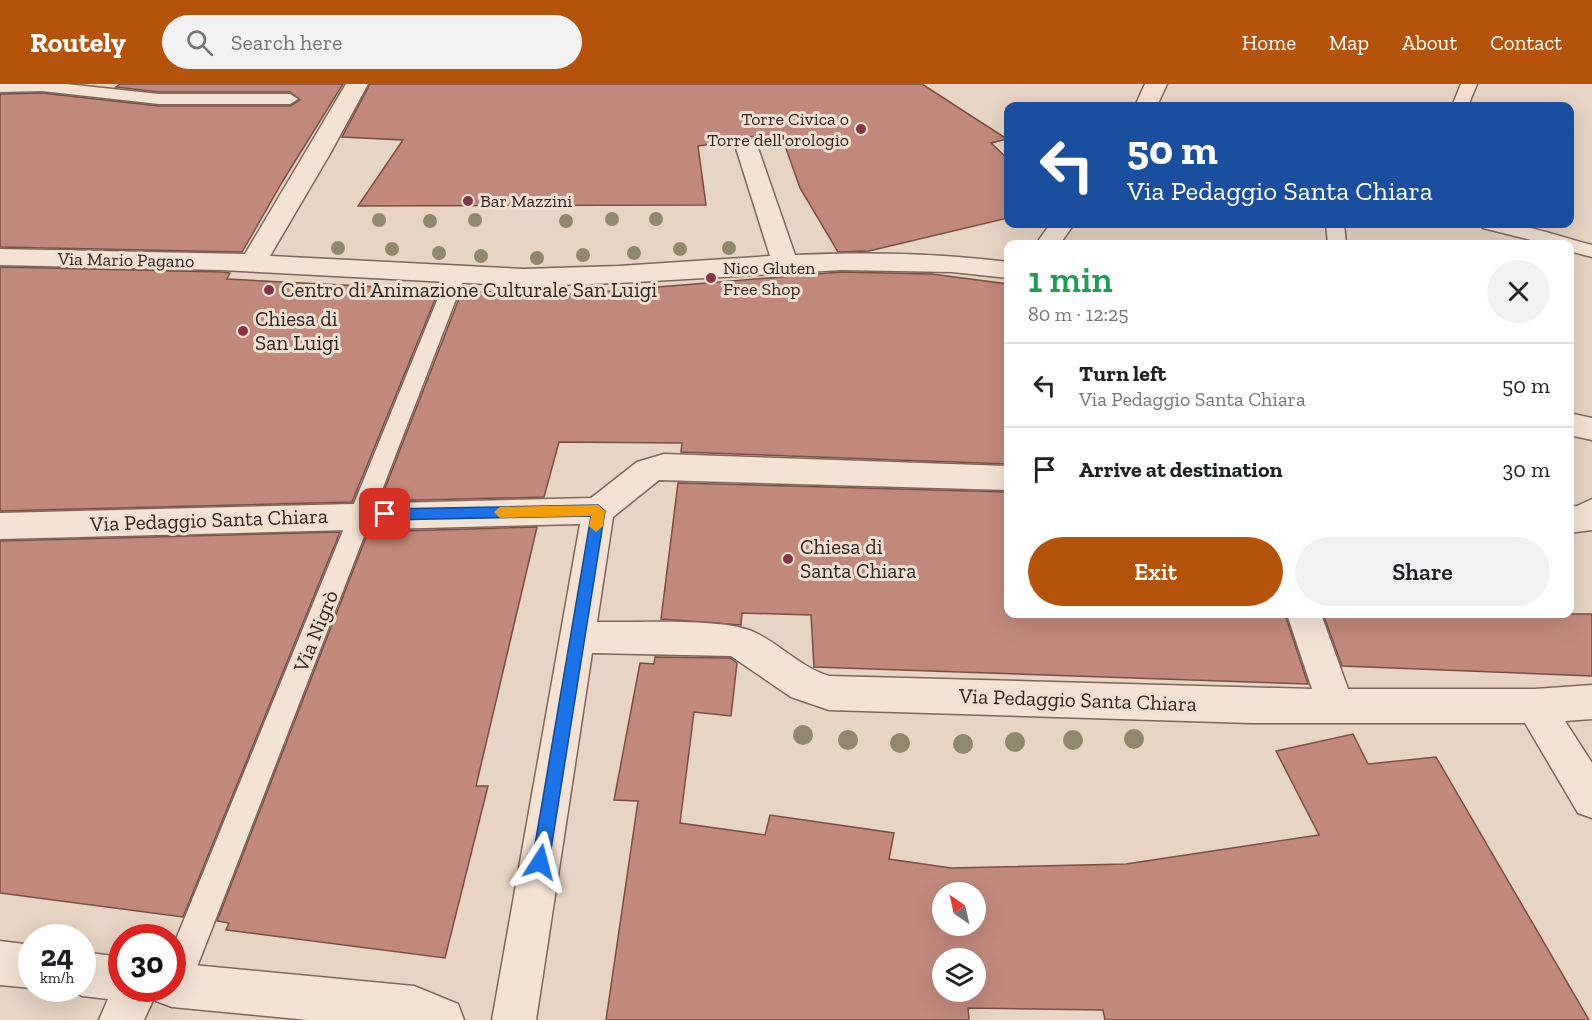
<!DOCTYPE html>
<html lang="en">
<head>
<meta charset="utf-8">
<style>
	:root { --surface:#fff; --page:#f2f2f2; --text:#202124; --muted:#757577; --line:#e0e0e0; --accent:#b45309 }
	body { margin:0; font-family:"Zilla Slab",serif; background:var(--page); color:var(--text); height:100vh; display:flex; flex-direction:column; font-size:22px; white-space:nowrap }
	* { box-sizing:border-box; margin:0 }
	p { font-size:20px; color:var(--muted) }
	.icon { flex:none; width:33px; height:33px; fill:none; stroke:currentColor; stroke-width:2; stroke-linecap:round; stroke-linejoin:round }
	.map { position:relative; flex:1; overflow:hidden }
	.panel { position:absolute; left:1004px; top:156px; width:570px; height:378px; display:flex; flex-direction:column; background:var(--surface); border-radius:12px; box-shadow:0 6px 24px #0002 }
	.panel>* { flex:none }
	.top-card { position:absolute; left:1004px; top:18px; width:570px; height:126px; border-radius:12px; box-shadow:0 6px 24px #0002; background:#1a4fa0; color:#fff; overflow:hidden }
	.needle { width:39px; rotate:326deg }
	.fabs { position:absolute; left:932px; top:798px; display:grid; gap:12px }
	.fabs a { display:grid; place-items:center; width:54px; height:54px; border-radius:50%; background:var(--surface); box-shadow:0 6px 24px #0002; font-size:30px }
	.speed { position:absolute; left:18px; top:840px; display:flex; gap:12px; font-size:30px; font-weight:700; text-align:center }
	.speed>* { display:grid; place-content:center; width:78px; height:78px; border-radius:50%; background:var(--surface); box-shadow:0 6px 24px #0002; line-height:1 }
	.speed small { font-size:15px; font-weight:400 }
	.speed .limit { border:9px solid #d22; background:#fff; color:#111 }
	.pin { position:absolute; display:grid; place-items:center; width:51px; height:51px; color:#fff; margin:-26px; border-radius:12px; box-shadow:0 3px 9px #0006 }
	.me { position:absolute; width:66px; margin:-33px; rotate:9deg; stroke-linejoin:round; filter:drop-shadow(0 0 4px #0008) }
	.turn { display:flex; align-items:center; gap:21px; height:126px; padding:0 24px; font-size:27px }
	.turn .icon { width:78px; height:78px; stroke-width:2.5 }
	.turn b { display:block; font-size:42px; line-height:51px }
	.round { display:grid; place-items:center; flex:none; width:63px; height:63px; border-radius:32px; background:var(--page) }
	.summary { display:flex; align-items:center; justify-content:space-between; height:102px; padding:0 24px }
	h1 { font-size:36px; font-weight:600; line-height:45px; color:#1e9e55 }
	.primary-button { display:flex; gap:12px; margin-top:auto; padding:12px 24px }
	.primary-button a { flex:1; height:69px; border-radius:36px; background:var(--accent); color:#fff; font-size:24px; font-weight:600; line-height:69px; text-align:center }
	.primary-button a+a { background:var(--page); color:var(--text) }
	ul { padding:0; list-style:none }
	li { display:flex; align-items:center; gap:18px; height:84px; padding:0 24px; border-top:2px solid var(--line) }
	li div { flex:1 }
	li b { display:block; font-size:22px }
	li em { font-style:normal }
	header { display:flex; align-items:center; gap:36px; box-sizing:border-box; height:84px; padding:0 30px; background:var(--accent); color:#fff }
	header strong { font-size:28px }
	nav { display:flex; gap:33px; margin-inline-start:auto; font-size:21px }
	.search { width:420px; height:54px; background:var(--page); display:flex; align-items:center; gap:15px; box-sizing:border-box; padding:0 21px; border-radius:33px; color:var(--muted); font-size:22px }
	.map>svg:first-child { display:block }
	.building { fill:#c1897c; stroke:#7b4e44; stroke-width:1.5; fill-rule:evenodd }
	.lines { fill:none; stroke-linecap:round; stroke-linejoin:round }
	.service-casing { stroke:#7f665b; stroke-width:3 }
	.minor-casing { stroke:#7f665b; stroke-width:3 }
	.service { fill:#f4e3d3; fill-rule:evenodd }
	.minor { fill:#f4e3d3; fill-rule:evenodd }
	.tree { fill:#90886d }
	.route { fill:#1a73e8; stroke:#114b97; stroke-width:1.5 }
	.slow { fill:#f59e0b }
	.poi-dot { fill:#863346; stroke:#f0e0d0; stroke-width:2 }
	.labels { text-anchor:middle; stroke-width:6; stroke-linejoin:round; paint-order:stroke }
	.far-poi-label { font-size:18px; fill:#30221e; stroke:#f0e0d0; text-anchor:start }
	.far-street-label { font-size:18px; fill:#30221e; stroke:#f0e0d0 }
	.poi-label { font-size:21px; fill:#30221e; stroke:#f0e0d0; text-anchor:start }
	.street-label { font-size:21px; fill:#30221e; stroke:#f0e0d0 }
</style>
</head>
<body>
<header>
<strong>Routely</strong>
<div class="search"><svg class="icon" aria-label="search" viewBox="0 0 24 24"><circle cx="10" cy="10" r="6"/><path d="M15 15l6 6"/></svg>Search here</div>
<nav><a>Home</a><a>Map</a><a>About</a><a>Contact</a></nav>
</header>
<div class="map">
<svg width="1592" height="936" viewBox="0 0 1592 936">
	<rect width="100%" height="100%" fill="#e7d4c2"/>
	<g class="building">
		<path d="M 120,0 L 343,0 L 284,95 L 242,168 L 0,163 L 0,10 L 42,9 L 159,22 L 290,22 L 300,16 L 290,8 L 159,8 L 116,3 Z"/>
		<path d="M 370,0 L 922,0 L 1007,55 L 991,59 L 1008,75 L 1008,134 L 869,167 L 838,168 L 800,104 L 781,50 L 738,54 L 735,57 L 698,62 L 706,121 L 358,122 L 403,56 L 342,53 Z"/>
		<path d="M 0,183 L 222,188 L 230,189 L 227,195 L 439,206 L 352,418 L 0,427 Z"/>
		<path d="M 841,188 L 932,190 L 1008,200 L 1008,380 L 681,368 L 682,359 L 559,358 L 544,413 L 380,417 L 462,207 L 573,210 Z"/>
		<path d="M 678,399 L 1008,408 L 1008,530 L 1285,530 L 1308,600 L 814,583 L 811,531 L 742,529 L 741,541 L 661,535 Z"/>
		<path d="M 537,443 L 476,702 L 488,702 L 445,874 L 226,846 L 229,839 L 217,837 L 368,448 Z"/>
		<path d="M 340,448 L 183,833 L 0,809 L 0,457 Z"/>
		<path d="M 1323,530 L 1592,530 L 1592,592 L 1342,582 Z"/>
		<path d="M 655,573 L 730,574 L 737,579 L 731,632 L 694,628 L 680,739 L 765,751 L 770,731 L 894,749 L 889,775 L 951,784 L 1126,780 L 1319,751 L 1276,667 L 1353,650 L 1368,680 L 1436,673 L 1589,936 L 1105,936 L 1103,926 L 968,924 L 969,936 L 606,936 L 638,717 L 614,716 L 640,579 L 654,580 ZM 942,808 L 975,808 L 975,842 L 942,842 ZM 942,874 L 975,874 L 975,908 L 942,908 Z"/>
	</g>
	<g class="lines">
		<g class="service-casing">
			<g id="service">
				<path d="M 0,0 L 66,0 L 159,10 L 290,10 L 298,15 L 290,20 L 159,20 L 42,7 L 0,8 Z"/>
				<path d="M 1461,0 L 1477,0 L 1468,22 L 1452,22 Z"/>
				<path d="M 1326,140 L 1344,140 L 1346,160 L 1328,160 Z"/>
				<path d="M 1480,140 C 1518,136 1556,152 1592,161 L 1592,173 L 1569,167 L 1569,160 L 1547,160 L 1483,144 Z"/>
				<path d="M 456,186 L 463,188 L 465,192 L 190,901 L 185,912 L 174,917 L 163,912 L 160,904 L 172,904 L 172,865 L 447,192 L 449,188 Z"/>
			</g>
		</g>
		<g class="minor-casing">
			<g id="minor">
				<path d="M 346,0 L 368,0 L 331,68 L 270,172 L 524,185 L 619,182 L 770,172 L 735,61 L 738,56 L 754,56 L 757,61 L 795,171 C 867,168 937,169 1008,178 L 1008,194 L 952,188 L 841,186 L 619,199 L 524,202 L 222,186 L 0,181 L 0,165 L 245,170 Z"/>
				<path d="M 1145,0 L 1167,0 L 1157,22 L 1135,22 Z"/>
				<path d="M 1050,140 L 1074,140 L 1060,160 L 1036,160 Z"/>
				<path d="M 1569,329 L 1592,334 L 1592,356 L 1569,351 Z"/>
				<path d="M 664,370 L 1008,382 L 1008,406 L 659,396 L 613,433 L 597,538 C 634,539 723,533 754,548 C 780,560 800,583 829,592 L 1312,605 L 1287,530 L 1321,530 L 1348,605 L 1535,605 L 1592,601 L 1592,635 L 1565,637 L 1592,679 L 1592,734 L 1578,729 L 1525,639 L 1251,639 L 829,626 L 791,613 L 731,572 L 592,569 L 536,936 L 492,936 L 580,440 L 0,455 L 0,429 L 591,414 L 637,378 Z"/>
				<path d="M 1592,415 L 1592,446 L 1569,449 L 1569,423 L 1577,422 Z"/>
				<path d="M 0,857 L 32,861 L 32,904 L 0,901 Z"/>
				<path d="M 82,868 L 122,873 L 122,904 L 172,904 L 172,879 L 414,902 L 458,920 L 464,936 L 308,936 L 172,923 L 156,917 L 155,912 L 144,936 L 99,936 L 108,915 L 82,912 L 66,904 L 82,904 Z"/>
			</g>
		</g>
		<use href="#service" class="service"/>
		<use href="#minor" class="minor"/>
	</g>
	<g class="tree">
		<circle cx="612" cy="135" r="7"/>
		<circle cx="656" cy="135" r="7"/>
		<circle cx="379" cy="136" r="7"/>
		<circle cx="475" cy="136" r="7"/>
		<circle cx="430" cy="137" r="7"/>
		<circle cx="566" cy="137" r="7"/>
		<circle cx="338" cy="164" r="7"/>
		<circle cx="729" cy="164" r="7"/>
		<circle cx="392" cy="165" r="7"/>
		<circle cx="680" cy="165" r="7"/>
		<circle cx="439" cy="169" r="7"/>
		<circle cx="634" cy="169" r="7"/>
		<circle cx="583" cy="171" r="7"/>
		<circle cx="481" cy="172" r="7"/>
		<circle cx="537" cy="174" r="7"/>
		<circle cx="803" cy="651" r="10"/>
		<circle cx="1134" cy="655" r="10"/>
		<circle cx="848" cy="656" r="10"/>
		<circle cx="1073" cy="656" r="10"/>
		<circle cx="1015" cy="658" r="10"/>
		<circle cx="900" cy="659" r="10"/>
		<circle cx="963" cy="660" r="10"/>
	</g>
	<path class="route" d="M 598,421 L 605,427 L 549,778 L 546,784 L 540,787 L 534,784 L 532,778 L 591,432 L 385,436 L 379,430 L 385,425 Z"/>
	<path class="slow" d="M 598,421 L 605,427 L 603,442 L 596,448 L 589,442 L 591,432 L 500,434 L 494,428 L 500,423 Z"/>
	<g class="poi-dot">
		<circle cx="861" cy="45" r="6"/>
		<circle cx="468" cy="117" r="6"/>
		<circle cx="711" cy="194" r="6"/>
		<circle cx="269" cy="206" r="6"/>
		<circle cx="243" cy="247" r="6"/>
		<circle cx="788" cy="475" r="6"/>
	</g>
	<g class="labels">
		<g class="far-poi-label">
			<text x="849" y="41" text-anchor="end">Torre Civica o<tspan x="849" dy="21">Torre dell'orologio</tspan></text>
			<text x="480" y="123">Bar Mazzini</text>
			<text x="723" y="190">Nico Gluten<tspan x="723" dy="21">Free Shop</tspan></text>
		</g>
		<g class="far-street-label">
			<text transform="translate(126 176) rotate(1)" y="6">Via Mario Pagano</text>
		</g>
		<g class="poi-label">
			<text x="281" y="213">Centro di Animazione Culturale San Luigi</text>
			<text x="255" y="242">Chiesa di<tspan x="255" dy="24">San Luigi</tspan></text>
			<text x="800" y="470">Chiesa di<tspan x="800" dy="24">Santa Chiara</tspan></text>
		</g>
		<g class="street-label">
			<text transform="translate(209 436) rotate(-2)" y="7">Via Pedaggio Santa Chiara</text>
			<text transform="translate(316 547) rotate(-68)" y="7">Via Nigrò</text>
			<text transform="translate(1078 616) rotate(2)" y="7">Via Pedaggio Santa Chiara</text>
		</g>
	</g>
</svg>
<div class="fabs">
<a><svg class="needle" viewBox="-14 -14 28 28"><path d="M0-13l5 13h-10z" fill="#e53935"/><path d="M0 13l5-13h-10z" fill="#757577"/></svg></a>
<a><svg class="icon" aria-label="layers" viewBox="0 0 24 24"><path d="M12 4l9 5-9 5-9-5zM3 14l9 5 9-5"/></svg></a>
</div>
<div class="speed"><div>24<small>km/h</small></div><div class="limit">30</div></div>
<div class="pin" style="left:385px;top:430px;background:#d93025"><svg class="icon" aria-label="arrive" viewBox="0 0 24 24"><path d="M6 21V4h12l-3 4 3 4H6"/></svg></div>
<svg class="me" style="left:540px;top:778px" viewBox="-20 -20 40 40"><path d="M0-17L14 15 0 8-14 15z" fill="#1a73e8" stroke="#fff" stroke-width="4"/></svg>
<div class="top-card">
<div class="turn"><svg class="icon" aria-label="left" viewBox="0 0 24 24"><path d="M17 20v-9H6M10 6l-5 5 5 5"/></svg><div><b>50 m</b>Via Pedaggio Santa Chiara</div></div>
</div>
<section class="panel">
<div class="summary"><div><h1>1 min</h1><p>80 m · 12:25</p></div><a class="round"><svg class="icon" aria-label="close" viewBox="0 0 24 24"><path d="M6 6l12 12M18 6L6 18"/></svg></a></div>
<ul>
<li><svg class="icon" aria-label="left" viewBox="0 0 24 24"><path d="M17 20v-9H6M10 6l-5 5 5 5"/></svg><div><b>Turn left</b><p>Via Pedaggio Santa Chiara</p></div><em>50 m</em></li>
<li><svg class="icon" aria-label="arrive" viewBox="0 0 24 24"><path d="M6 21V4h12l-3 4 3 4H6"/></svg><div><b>Arrive at destination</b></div><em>30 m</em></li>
</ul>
<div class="primary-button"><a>Exit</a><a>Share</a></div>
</section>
</div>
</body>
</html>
